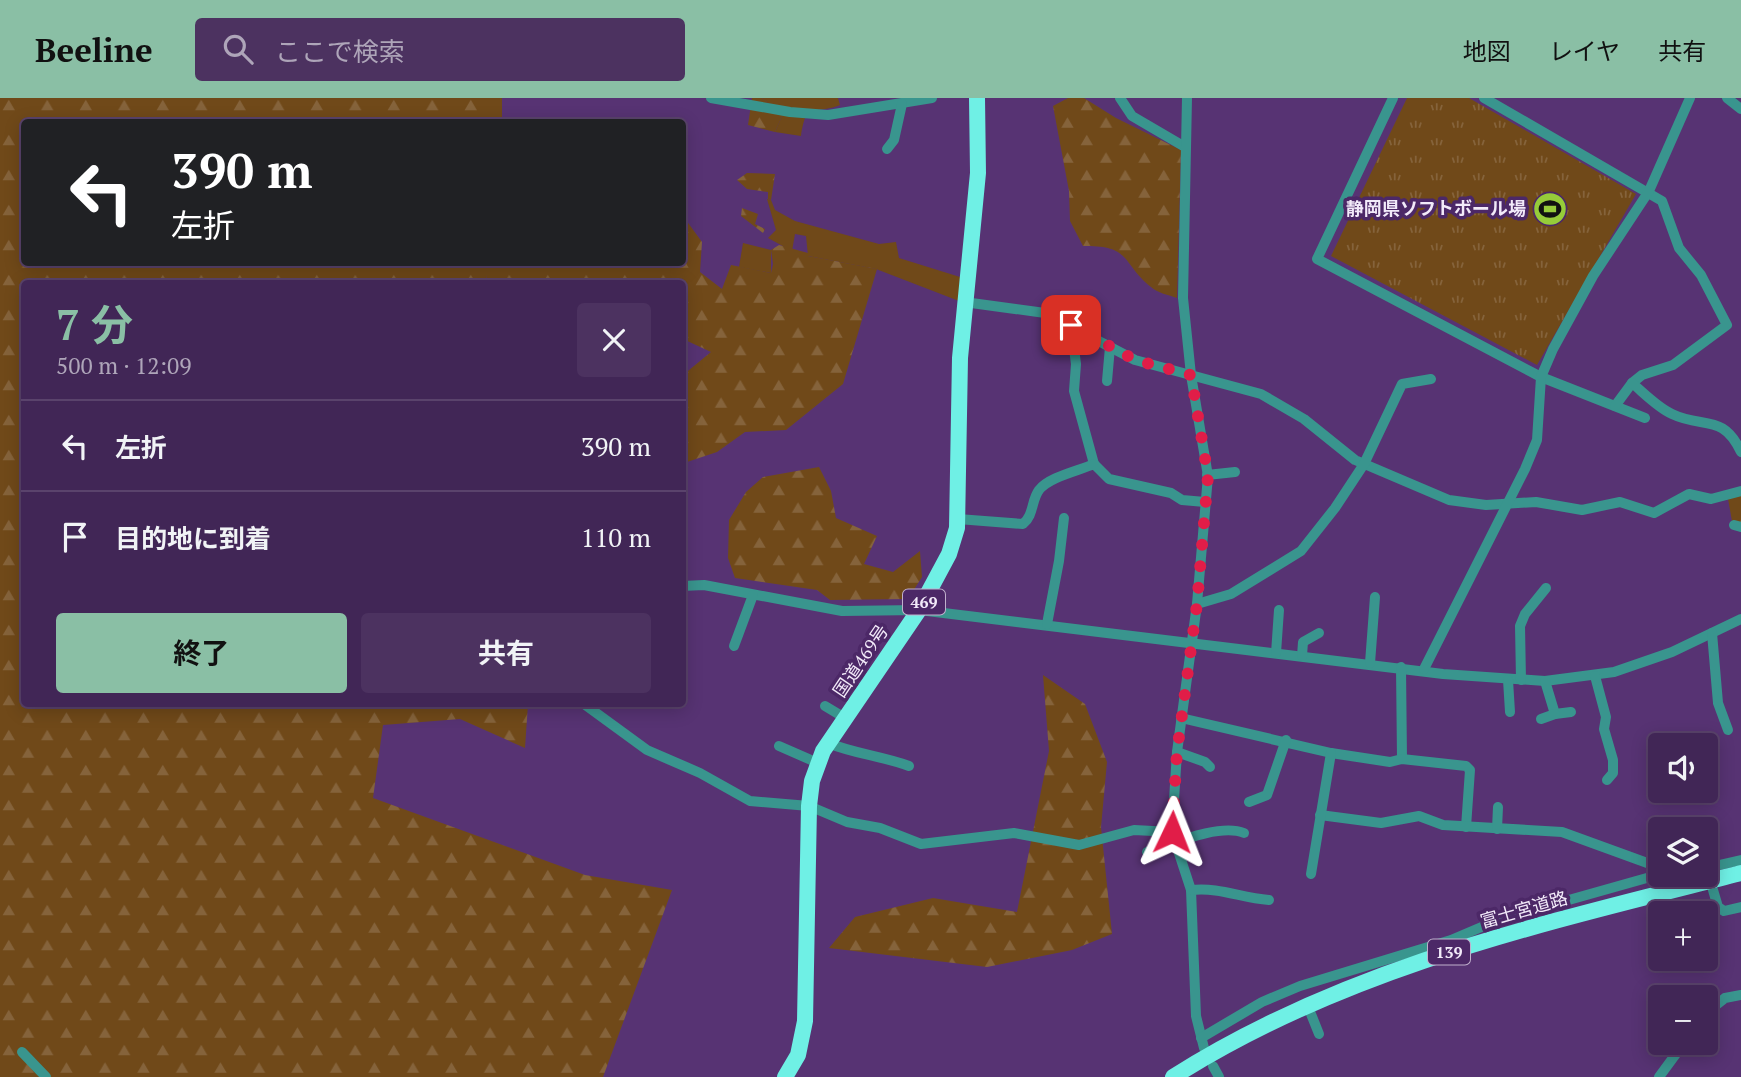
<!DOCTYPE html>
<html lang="ja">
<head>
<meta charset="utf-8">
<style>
	:root { --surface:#412656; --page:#4c3260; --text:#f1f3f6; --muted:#aea5b9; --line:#5a436c; --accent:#8abfa5 }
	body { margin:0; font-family:"PT Serif","Noto Sans JP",serif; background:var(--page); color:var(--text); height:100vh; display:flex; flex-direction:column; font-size:26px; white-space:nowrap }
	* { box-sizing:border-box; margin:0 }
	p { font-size:23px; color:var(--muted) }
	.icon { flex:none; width:38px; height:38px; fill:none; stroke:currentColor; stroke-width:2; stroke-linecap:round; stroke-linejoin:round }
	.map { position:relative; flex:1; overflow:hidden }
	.sheet { position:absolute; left:21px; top:182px; width:665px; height:427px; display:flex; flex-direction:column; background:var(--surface); border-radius:7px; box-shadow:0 4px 18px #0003,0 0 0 2px var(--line) }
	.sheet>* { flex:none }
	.guide { position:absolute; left:21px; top:21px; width:665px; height:147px; border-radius:7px; box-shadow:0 4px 18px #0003,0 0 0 2px var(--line); background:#202124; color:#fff; overflow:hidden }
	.tools { position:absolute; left:1648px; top:635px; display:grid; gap:14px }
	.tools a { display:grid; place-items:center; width:70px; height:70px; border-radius:7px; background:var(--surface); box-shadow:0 4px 18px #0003,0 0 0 2px var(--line); font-size:35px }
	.pin { position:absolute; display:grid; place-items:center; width:60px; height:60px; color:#fff; margin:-30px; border-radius:14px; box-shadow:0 4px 10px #0006 }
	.me { position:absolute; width:77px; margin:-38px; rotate:2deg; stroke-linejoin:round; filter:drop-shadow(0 0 5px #0008) }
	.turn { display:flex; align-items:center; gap:24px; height:147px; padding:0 35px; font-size:32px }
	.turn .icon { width:91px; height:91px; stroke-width:2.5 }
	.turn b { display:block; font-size:49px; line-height:60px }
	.round { display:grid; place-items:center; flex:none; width:74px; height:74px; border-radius:7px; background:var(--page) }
	.head { display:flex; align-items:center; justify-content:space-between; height:119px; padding:0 35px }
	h1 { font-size:42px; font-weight:700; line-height:52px; color:var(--accent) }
	.cta { display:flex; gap:14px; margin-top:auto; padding:14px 35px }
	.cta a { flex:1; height:80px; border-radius:7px; background:var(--accent); color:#111; font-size:28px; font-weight:700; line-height:80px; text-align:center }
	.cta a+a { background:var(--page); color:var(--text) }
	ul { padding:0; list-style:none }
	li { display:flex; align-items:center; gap:21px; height:91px; padding:0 35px; border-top:2px solid var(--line) }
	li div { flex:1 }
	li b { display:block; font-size:26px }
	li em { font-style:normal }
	header { display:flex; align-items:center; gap:42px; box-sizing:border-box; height:98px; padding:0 35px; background:var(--accent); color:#111 }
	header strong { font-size:33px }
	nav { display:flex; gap:38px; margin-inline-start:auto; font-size:24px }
	.search { width:490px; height:63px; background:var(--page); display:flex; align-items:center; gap:18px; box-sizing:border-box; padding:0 24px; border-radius:7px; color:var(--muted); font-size:26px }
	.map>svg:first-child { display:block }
	.grass { fill:#704919 }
	.forest { fill:url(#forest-firs) }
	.park { fill:url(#park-tufts) }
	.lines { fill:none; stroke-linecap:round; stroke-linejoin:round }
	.minor { stroke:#39958e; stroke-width:10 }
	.highway { stroke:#6ff0e5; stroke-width:16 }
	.route { stroke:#e11d48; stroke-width:12; stroke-dasharray:0 21.6 }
	.labels { text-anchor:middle; stroke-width:7; stroke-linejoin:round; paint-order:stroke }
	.shield { fill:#4c2867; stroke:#c0b0cd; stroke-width:2 }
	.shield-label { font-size:16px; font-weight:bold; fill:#f2eaf9 }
	.poi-label { font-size:18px; font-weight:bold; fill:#f2eaf9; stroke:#4c2867; text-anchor:end }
	.street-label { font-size:18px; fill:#f2eaf9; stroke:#4c2867 }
</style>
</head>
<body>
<header>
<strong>Beeline</strong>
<div class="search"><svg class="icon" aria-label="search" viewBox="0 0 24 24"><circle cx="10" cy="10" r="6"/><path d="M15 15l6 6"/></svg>ここで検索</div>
<nav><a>地図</a><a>レイヤ</a><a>共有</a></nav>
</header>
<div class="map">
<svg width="1741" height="979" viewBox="0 0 1741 979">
	<defs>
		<pattern id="forest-firs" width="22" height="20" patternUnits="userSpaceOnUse" patternTransform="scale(1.75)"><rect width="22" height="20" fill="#704919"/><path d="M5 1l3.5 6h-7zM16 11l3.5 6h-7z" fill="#85633b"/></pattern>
		<pattern id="park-tufts" width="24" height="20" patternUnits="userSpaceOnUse" patternTransform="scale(1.75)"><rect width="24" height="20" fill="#704919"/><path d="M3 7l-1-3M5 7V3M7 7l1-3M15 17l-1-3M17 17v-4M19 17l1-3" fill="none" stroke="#85633b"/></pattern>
	</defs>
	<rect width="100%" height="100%" fill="#573373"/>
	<g class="grass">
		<path d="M 762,0 L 838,0 L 840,7 C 813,18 807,0 801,38 L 775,34 L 783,16 Z"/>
		<path d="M 767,101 L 771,102 L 775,112 L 795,123 L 879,146 L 896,144 L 899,160 L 960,179 L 959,203 L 876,171 L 808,158 L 806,138 L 795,136 L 792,153 L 768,140 L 776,132 Z"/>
		<path d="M 743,145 L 771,152 L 771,175 L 739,169 Z"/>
	</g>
	<g class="forest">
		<path d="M 0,0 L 502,0 L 502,24 L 24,24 L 24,164 L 682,164 L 683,118 L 702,144 L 700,174 L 722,191 L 731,167 L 771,175 L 773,166 L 771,152 L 779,147 L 808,155 L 808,158 L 877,171 L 843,286 L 786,332 L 745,334 L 717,354 L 684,365 L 683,369 L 683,277 L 711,254 L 683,241 L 682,186 L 486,185 L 487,177 L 485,186 L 24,186 L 24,606 L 528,606 L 525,650 L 460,621 L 383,627 L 373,700 L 585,777 L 672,792 L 603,979 L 0,979 Z"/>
		<path d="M 752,0 L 762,0 L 783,16 L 775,34 L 748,27 Z"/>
		<path d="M 1068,0 L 1084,0 L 1116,20 L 1181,52 L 1177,200 C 1169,197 1157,195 1151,189 C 1121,165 1132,147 1083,148 L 1070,123 L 1069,93 L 1053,8 Z"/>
		<path d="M 747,75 L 775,76 L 771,102 L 768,101 L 768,94 L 747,91 L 737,82 Z"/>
		<path d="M 742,110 L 758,116 L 755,126 L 765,131 L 763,135 L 741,118 Z"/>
		<path d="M 819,369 L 831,393 L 836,420 L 877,438 L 864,466 L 893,474 L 920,453 L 922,479 L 908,501 L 830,502 L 817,492 L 735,480 L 728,460 L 729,422 L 746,394 L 763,379 Z"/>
		<path d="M 1741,397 L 1741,426 L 1732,423 L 1728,401 Z"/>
		<path d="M 1043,577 L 1085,606 L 1107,664 L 1101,729 L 1112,836 L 1072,852 L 987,869 L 829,850 L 855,819 L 933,800 L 1017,814 L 1049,653 Z"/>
	</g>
	<path class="park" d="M 1407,0 L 1469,0 L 1636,96 L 1537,267 L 1331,158 Z"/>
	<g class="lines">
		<g class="minor">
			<path d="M 711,0 L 790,14 L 828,17 L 932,0"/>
			<path d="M 1120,0 L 1132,18 L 1185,49"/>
			<path d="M 1187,0 L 1183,200 L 1191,277 L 1208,378 L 1197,506 L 1177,654 L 1172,734 L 1191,792 L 1196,918 L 1204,950"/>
			<path d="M 1393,0 L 1317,161 L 1541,279 L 1645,320"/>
			<path d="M 1484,0 L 1662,103 L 1679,150 L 1701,177 L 1727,227 L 1673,267 L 1642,277 L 1632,285 L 1615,308"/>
			<path d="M 1727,0 L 1741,11"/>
			<path d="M 887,51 L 894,42 L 902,6"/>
			<path d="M 964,204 L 1045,215 L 1135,262 L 1261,296 L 1304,321 L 1355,362 L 1449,402 L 1486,407 L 1536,404 L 1582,412 L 1620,404 L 1654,415 L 1689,396 L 1711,401 L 1741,393"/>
			<path d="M 1071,227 L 1076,266 L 1074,293 L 1094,366"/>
			<path d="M 1107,283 L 1110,249"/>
			<path d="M 1632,285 C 1644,295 1657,309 1672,316 C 1703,331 1723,315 1741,354"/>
			<path d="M 1207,377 L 1235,374"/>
			<path d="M 958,421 L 1023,426 C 1034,417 1031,403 1039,392 C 1049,379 1078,373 1094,366 L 1109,381 L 1171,395 L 1182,402 L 1205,404"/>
			<path d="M 1734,427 L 1741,429"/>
			<path d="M 682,488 L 704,487 L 842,513 L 919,512 L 1443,576 L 1545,583 L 1614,574 L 1672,554 L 1741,521"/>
			<path d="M 1197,506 L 1231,496 L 1301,453 L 1335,410 L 1364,366 L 1402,286 L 1431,281"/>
			<path d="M 1047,526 L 1059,463 L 1064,420"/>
			<path d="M 1712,535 L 1718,605 L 1728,632"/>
			<path d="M 734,548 L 753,497"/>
			<path d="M 1276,555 L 1279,512"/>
			<path d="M 1302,558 L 1303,544 L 1319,535"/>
			<path d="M 1370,565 L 1375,499"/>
			<path d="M 1401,569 L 1402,661"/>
			<path d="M 1424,571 L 1525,371 L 1537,342 L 1541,279 L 1553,251 L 1593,178 L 1649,93 L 1690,0"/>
			<path d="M 1595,578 L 1606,619 L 1604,631 L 1613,662 L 1613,675 L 1607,682"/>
			<path d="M 1508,582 L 1510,614"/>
			<path d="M 1521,582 L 1520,528 L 1525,516 L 1546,490"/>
			<path d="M 1545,583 L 1555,616 L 1571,614"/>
			<path d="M 584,606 L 647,652 L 700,675 L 750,703 L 809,708 L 847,724 L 880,730 L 921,746 L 1014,735 L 1079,747 L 1134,732 L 1172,734"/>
			<path d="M 825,608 L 845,620"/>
			<path d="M 1181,620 L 1331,655 L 1390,664 L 1402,661 L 1466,668 L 1470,672 L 1466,729"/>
			<path d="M 1541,621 L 1555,616"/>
			<path d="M 828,645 C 855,656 882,658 909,668"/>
			<path d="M 779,648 L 818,665"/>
			<path d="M 1177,654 L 1205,664 L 1210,669"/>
			<path d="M 1249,704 L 1267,697 L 1286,642"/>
			<path d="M 1320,717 L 1381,725 L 1419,718 L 1443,727 L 1562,734 L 1661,770"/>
			<path d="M 1497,731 L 1498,709"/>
			<path d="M 1147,754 C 1172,746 1220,725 1244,735"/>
			<path d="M 1706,770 L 1741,762"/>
			<path d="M 1311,776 L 1331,655"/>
			<path d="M 1191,792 C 1221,789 1240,800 1269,802"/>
			<path d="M 1713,792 L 1718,809 L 1724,813 L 1741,809"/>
			<path d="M 1309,911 L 1319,936"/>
			<path d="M 1706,915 L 1725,900 L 1741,897"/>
			<path d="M 1201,940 L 1262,904 L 1300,888 L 1451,842 L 1498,822 L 1661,776"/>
			<path d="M 22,954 L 46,979"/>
			<path d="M 1213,968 L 1219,979"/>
			<path d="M 1659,979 L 1684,945"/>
		</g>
		<g class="highway">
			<path d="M 785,979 L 798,957 L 805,923 L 809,708 L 812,683 L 823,653 L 919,512 L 949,456 L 957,430 L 960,260 L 978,75 L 977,0"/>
			<path d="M 1173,979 C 1346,869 1545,825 1741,775"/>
		</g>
	</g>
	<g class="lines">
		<path class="route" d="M 1071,227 L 1135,262 L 1191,277 L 1208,378 L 1197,506 L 1177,654 L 1172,734"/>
	</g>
	<defs>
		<g id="stadium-disc" transform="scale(1.75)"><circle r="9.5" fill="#96cc3a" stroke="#4c2867"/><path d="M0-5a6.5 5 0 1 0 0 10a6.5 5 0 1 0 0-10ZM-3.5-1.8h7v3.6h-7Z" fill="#111"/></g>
	</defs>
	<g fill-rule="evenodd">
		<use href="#stadium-disc" x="1550" y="111"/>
	</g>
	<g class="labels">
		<g class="shield">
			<rect x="903" y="491.5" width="42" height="25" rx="5"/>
			<rect x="1428" y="841.5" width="42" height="25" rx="5"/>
		</g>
		<g class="shield-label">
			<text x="924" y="510">469</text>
			<text x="1449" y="860">139</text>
		</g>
		<g class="poi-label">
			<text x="1526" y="117">静岡県ソフトボール場</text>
		</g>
		<g class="street-label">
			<text transform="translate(861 563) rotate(-56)" y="6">国道469号</text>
			<text transform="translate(1524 812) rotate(-16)" y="6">富士宮道路</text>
		</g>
	</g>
</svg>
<div class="tools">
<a><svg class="icon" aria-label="sound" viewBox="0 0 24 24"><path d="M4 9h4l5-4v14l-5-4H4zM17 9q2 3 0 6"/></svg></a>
<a><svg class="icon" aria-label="layers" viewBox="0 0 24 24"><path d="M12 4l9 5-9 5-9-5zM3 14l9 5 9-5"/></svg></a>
<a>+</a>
<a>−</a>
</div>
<div class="pin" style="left:1071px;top:227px;background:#d93025"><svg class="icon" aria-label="arrive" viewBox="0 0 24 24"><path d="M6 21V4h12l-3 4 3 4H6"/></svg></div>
<svg class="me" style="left:1172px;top:734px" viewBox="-20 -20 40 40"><path d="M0-17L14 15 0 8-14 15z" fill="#e11d48" stroke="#fff" stroke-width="4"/></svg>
<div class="guide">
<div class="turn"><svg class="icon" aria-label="left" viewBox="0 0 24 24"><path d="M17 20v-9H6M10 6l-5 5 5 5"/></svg><div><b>390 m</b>左折</div></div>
</div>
<section class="sheet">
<div class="head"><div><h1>7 分</h1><p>500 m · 12:09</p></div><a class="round"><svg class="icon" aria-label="close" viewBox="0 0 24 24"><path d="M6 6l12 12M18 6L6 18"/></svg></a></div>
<ul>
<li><svg class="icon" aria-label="left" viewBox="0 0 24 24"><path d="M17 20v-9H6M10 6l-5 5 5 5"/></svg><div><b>左折</b></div><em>390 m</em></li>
<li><svg class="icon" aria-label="arrive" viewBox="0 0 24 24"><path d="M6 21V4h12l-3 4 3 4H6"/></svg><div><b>目的地に到着</b></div><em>110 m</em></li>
</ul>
<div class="cta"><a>終了</a><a>共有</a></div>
</section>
</div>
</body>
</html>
